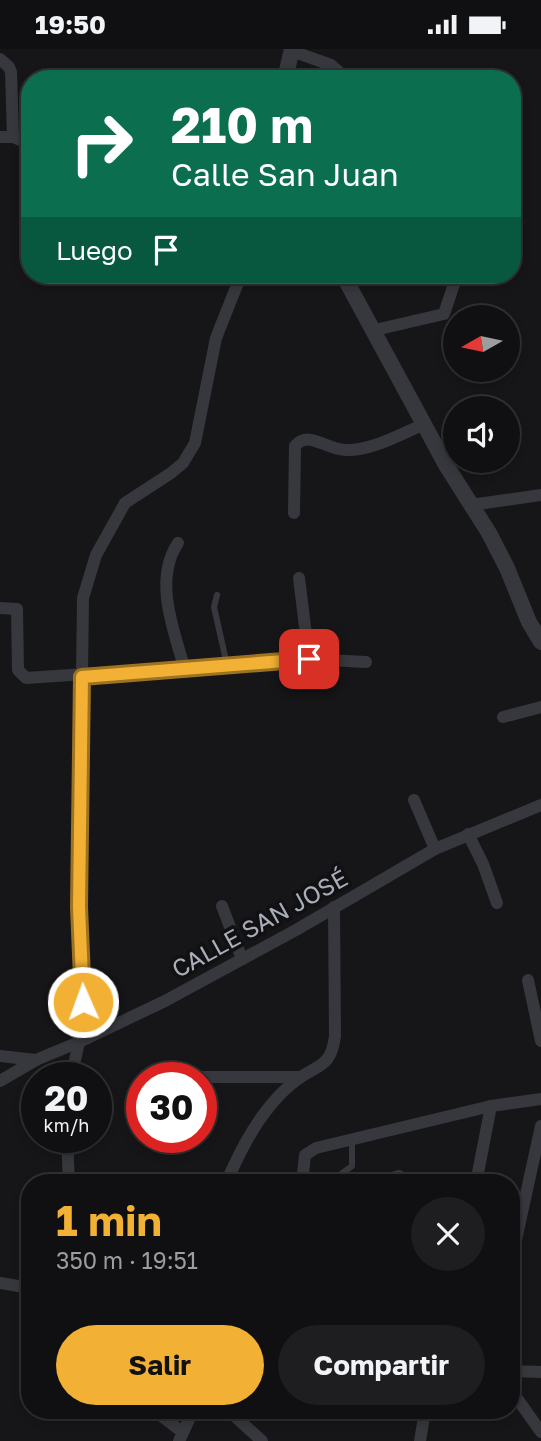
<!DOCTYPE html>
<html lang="es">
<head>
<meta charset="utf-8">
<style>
	:root { --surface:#101012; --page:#1e1e20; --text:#f1f3f6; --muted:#9c9d9f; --line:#303032; --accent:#f2b134 }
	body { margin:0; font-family:"Golos Text",sans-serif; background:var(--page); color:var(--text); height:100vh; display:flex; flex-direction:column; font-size:26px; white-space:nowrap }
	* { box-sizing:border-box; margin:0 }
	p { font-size:23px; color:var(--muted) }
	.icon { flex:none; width:38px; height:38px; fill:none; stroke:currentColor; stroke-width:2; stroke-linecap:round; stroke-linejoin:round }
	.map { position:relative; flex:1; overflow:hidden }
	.side { position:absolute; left:21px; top:1125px; width:499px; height:245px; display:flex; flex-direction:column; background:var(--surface); border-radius:28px; box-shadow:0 4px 10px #0003,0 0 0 2px var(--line) }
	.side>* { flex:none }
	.banner { position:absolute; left:21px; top:21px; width:500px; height:214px; border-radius:28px; box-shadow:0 4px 10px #0003,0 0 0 2px var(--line); background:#0b6e4f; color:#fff; overflow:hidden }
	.needle { width:46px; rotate:261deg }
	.buttons { position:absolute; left:443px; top:256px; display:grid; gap:14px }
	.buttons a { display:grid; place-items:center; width:77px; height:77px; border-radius:50%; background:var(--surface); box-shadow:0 4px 10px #0003,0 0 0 2px var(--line); font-size:35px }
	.speed { position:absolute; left:21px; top:1013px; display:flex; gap:14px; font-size:35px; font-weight:700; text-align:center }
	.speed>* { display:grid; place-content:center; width:91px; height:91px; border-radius:50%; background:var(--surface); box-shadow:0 4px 10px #0003,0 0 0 2px var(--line); line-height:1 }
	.speed small { font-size:18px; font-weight:400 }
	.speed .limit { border:10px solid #d22; background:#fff; color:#111 }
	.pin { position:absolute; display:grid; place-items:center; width:60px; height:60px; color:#fff; margin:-30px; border-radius:14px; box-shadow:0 4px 10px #0006 }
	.me { position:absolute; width:77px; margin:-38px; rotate:358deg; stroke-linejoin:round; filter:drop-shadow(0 0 5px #0008) }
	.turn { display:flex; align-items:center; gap:24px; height:147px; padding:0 35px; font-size:32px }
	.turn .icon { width:91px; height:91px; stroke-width:2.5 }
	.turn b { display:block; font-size:49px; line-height:60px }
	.then { display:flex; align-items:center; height:66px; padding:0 35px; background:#0003; gap:14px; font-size:26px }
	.round { display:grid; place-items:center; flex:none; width:74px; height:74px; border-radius:37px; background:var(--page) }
	.overview { display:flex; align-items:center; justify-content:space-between; height:119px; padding:0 35px }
	h1 { font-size:42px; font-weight:700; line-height:52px; color:var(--accent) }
	.cta { display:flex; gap:14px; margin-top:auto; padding:14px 35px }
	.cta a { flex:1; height:80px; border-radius:42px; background:var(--accent); color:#111; font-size:28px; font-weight:700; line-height:80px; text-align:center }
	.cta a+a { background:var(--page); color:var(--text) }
	.status { display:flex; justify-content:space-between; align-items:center; height:49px; padding:0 35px; background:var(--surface); direction:ltr }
	.status svg { height:19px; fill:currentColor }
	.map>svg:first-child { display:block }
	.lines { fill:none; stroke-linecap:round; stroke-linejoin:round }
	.service { stroke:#37383d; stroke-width:6 }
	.minor { stroke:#37383d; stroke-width:12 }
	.tertiary { stroke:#37383d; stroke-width:16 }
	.route-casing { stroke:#9d7322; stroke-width:18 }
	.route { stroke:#f2b134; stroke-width:12 }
	.labels { text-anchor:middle; stroke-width:7; stroke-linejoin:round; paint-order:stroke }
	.street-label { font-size:24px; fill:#a8adb8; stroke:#111113 }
</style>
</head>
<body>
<div class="status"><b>19:50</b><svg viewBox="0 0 49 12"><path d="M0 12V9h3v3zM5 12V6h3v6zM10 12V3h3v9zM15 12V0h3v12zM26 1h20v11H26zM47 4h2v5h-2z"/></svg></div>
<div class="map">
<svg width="541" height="1392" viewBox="0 0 541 1392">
	<rect width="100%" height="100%" fill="#161618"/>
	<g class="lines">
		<g class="service">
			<path d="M 217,546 L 214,558 L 227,616"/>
			<path d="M 337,1128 L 352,1117 L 352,1091"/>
		</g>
		<g class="minor">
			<path d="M 292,2 L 331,16 L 347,30"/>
			<path d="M 0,10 L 9,18 L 11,23 L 13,88"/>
			<path d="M 0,88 L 13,88 L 30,95"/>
			<path d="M 513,126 L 514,125"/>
			<path d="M 375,281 L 444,265 L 457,226"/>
			<path d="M 471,456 L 541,446"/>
			<path d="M 294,464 L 295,397 C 309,381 325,400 345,401 C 372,402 400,385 425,375"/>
			<path d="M 178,494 C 153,531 174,582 185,621"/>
			<path d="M 299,529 L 309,610"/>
			<path d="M 0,559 L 17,560 L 18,621 L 26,629 L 309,610 L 366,613"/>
			<path d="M 503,668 L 541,658"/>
			<path d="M 414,751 L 435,800"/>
			<path d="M 468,785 L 483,815 L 497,854"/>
			<path d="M 222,857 L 242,910"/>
			<path d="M 528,931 L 541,992"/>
			<path d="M 0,1007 L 36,1011"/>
			<path d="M 177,1028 L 301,1028"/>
			<path d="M 71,1029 L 79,993 L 83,953 L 79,858 L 83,549 L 96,506 L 125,454 L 171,424 L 183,414 L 195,394 L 216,289 L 241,226"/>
			<path d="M 0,1032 L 36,1011 L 79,993 L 165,952 L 296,881 L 435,800 L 541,756"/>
			<path d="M 67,1088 L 69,1134"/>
			<path d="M 226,1134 C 238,1107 251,1080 270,1057 C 278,1047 287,1038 298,1030 C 319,1015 331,1018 335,987 L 334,858"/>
			<path d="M 302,1134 L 305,1106 L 316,1099 L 491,1057 L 541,1050"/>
			<path d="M 374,1134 L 399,1127"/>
			<path d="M 476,1134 L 491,1057"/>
			<path d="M 512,1209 L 541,1077"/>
			<path d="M 0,1234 L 30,1239"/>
			<path d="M 511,1322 L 541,1323"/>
			<path d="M 511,1341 L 541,1383"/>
			<path d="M 155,1362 L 181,1382"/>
			<path d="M 229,1362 L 262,1392"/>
			<path d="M 179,1392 L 193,1362"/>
			<path d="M 420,1392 L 425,1362"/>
		</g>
		<g class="tertiary">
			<path d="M 285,30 L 292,0"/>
			<path d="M 343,226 L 446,416 L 489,484 L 507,519 L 529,573 L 541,593"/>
		</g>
	</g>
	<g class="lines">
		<g class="route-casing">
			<path id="route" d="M 83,953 L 79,858 L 82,628 L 309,610"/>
		</g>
		<use href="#route" class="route"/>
	</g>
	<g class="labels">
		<g class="street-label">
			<text transform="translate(260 875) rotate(-29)" y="8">CALLE SAN JOSÉ</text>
		</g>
	</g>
</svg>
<div class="buttons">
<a><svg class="needle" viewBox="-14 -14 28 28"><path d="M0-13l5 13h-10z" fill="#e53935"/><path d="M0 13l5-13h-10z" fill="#9c9d9f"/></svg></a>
<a><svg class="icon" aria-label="sound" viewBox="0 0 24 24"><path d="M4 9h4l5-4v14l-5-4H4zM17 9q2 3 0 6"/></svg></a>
</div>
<div class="speed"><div>20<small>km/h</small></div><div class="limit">30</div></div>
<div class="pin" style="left:309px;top:610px;background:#d93025"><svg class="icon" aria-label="arrive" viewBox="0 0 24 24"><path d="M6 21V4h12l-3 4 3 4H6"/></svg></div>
<svg class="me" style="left:83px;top:953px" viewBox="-20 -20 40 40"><circle r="17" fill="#f2b134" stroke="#fff" stroke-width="3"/><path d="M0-11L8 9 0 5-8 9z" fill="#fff"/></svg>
<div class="banner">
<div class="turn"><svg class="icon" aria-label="right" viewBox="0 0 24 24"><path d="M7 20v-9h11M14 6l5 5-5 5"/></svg><div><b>210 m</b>Calle San Juan</div></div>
<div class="then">Luego<svg class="icon" aria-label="arrive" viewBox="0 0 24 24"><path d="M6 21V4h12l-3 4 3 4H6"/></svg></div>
</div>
<section class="side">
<div class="overview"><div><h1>1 min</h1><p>350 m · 19:51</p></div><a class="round"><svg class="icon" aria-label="close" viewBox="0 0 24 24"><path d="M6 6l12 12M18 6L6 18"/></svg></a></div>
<div class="cta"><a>Salir</a><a>Compartir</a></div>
</section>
</div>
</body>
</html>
